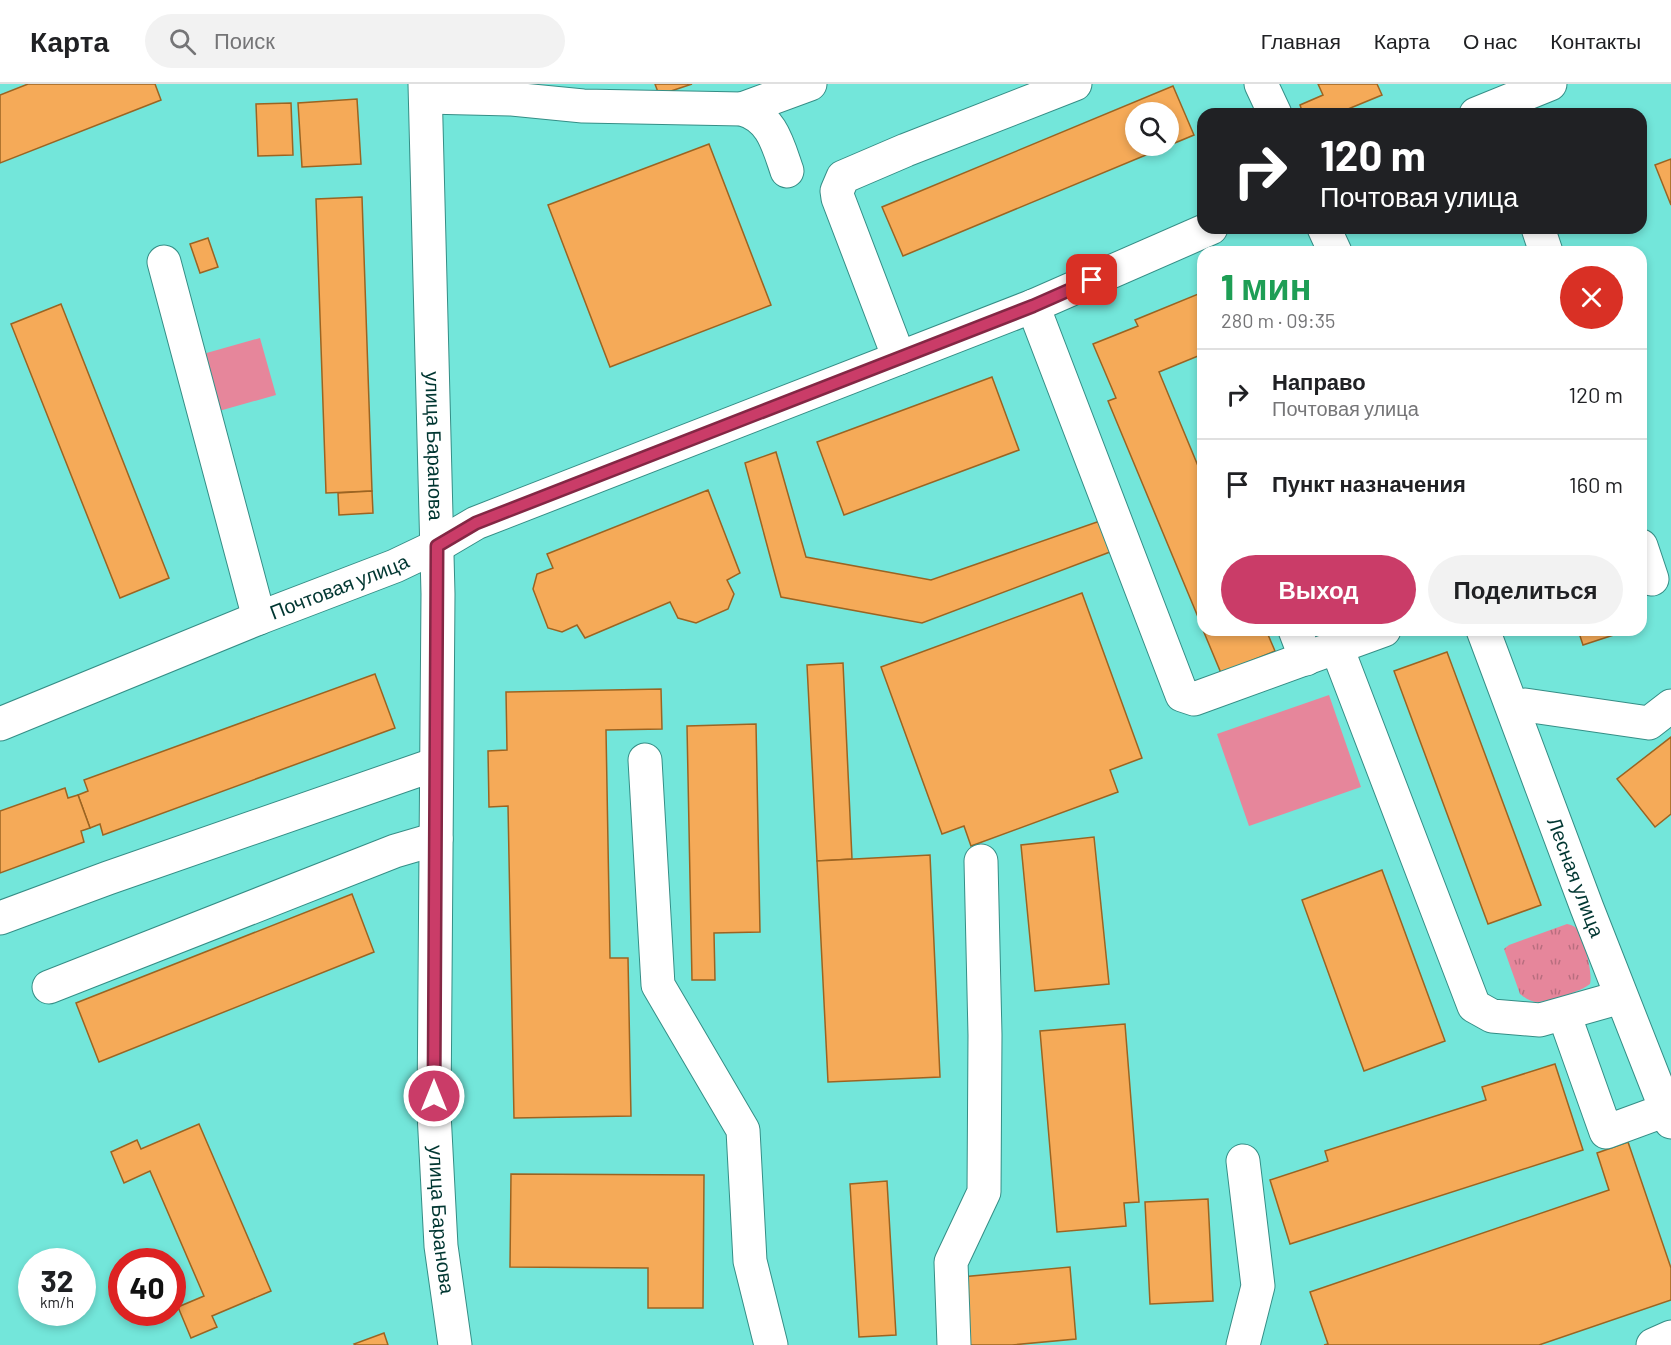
<!DOCTYPE html>
<html lang="ru">
<head>
<meta charset="utf-8">
<style>
	:root { --surface:#fff; --page:#f2f2f2; --text:#202124; --muted:#757577; --line:#e0e0e0; --accent:#ca3c68 }
	body { margin:0; font-family:Barlow,sans-serif; background:var(--page); color:var(--text); height:100vh; display:flex; flex-direction:column; font-size:22px; white-space:nowrap }
	* { box-sizing:border-box; margin:0 }
	p { font-size:20px; color:var(--muted) }
	.icon { flex:none; width:33px; height:33px; fill:none; stroke:currentColor; stroke-width:2; stroke-linecap:round; stroke-linejoin:round }
	.map { position:relative; flex:1; overflow:hidden }
	.sheet { position:absolute; left:1197px; top:162px; width:450px; height:390px; display:flex; flex-direction:column; background:var(--surface); border-radius:18px; box-shadow:0 3px 9px #0003 }
	.sheet>* { flex:none }
	.top-card { position:absolute; left:1197px; top:24px; width:450px; height:126px; border-radius:18px; box-shadow:0 3px 9px #0003; background:#202124; color:#fff; overflow:hidden }
	.fabs { position:absolute; left:1125px; top:18px; display:grid; gap:12px }
	.fabs a { display:grid; place-items:center; width:54px; height:54px; border-radius:50%; background:var(--surface); box-shadow:0 3px 9px #0003; font-size:30px }
	.speed { position:absolute; left:18px; top:1164px; display:flex; gap:12px; font-size:30px; font-weight:700; text-align:center }
	.speed>* { display:grid; place-content:center; width:78px; height:78px; border-radius:50%; background:var(--surface); box-shadow:0 3px 9px #0003; line-height:1 }
	.speed small { font-size:15px; font-weight:400 }
	.speed .limit { border:9px solid #d22; background:#fff; color:#111 }
	.pin { position:absolute; display:grid; place-items:center; width:51px; height:51px; color:#fff; margin:-26px; border-radius:12px; box-shadow:0 3px 9px #0006 }
	.me { position:absolute; width:66px; margin:-33px; rotate:0deg; stroke-linejoin:round; filter:drop-shadow(0 0 4px #0008) }
	.turn { display:flex; align-items:center; gap:21px; height:126px; padding:0 24px; font-size:27px }
	.turn .icon { width:78px; height:78px; stroke-width:2.5 }
	.turn b { display:block; font-size:42px; line-height:51px }
	.round { display:grid; place-items:center; flex:none; width:63px; height:63px; border-radius:32px; background:var(--page) }
	.summary { display:flex; align-items:center; justify-content:space-between; height:102px; padding:0 24px }
	h1 { font-size:36px; font-weight:800; line-height:45px; color:#1e9e55 }
	.action { display:flex; gap:12px; margin-top:auto; padding:12px 24px }
	.action a { flex:1; height:69px; border-radius:36px; background:var(--accent); color:#fff; font-size:24px; font-weight:800; line-height:69px; text-align:center }
	.action a+a { background:var(--page); color:var(--text) }
	ul { padding:0; list-style:none }
	li { display:flex; align-items:center; gap:18px; height:90px; padding:0 24px; border-top:2px solid var(--line) }
	li div { flex:1 }
	li b { display:block; font-size:22px }
	li em { font-style:normal }
	header { display:flex; align-items:center; gap:36px; box-sizing:border-box; height:84px; padding:0 30px; background:var(--surface); border-bottom:2px solid var(--line) }
	header strong { font-size:28px }
	nav { display:flex; gap:33px; margin-inline-start:auto; font-size:21px }
	.search { width:420px; height:54px; background:var(--page); display:flex; align-items:center; gap:15px; box-sizing:border-box; padding:0 21px; border-radius:33px; color:var(--muted); font-size:22px }
	.map>svg:first-child { display:block }
	.grass { fill:url(#grass-tufts) }
	.park { fill:#e6869b }
	.building { fill:#f5aa58; stroke:#9b6422; stroke-width:1.5; fill-rule:evenodd }
	.lines { fill:none; stroke-linecap:round; stroke-linejoin:round }
	.minor-casing { stroke:#358e86; stroke-width:35 }
	.minor { stroke:#fff; stroke-width:33 }
	.route-casing { stroke:#832744; stroke-width:15 }
	.route { stroke:#ca3c68; stroke-width:10 }
	.labels { text-anchor:middle; stroke-width:4.5; stroke-linejoin:round; paint-order:stroke }
	.street-label { font-size:20px; fill:#003631; stroke:#c9fdf6 }
</style>
</head>
<body>
<header>
<strong>Карта</strong>
<div class="search"><svg class="icon" aria-label="search" viewBox="0 0 24 24"><circle cx="10" cy="10" r="6"/><path d="M15 15l6 6"/></svg>Поиск</div>
<nav><a>Главная</a><a>Карта</a><a>О нас</a><a>Контакты</a></nav>
</header>
<div class="map">
<svg width="1671" height="1261" viewBox="0 0 1671 1261">
	<defs>
		<pattern id="grass-tufts" width="24" height="20" patternUnits="userSpaceOnUse" patternTransform="scale(1.5)"><rect width="24" height="20" fill="#e6869b"/><path d="M3 7l-1-3M5 7V3M7 7l1-3M15 17l-1-3M17 17v-4M19 17l1-3" fill="none" stroke="#b86e7f"/></pattern>
	</defs>
	<rect width="100%" height="100%" fill="#73e6da"/>
	<path class="grass" d="M 1567,840 C 1573,841 1576,843 1579,848 C 1584,857 1593,890 1590,900 C 1582,907 1550,917 1538,918 C 1531,918 1525,914 1520,910 L 1504,865 L 1509,861 Z"/>
	<g class="park">
		<path d="M 260,254 L 276,311 L 219,327 L 203,270 Z"/>
		<path d="M 1329,611 L 1361,703 L 1249,742 L 1217,650 Z"/>
	</g>
	<g class="building">
		<path d="M 28,0 L 155,0 L 161,16 L 0,79 L 0,11 Z"/>
		<path d="M 655,0 L 692,0 L 659,11 Z"/>
		<path d="M 1318,0 L 1377,0 L 1382,11 L 1336,30 L 1303,30 L 1300,21 L 1323,11 Z"/>
		<path d="M 1173,2 L 1194,51 L 903,172 L 882,123 ZM 1136,28 L 1168,28 L 1168,62 L 1136,62 Z"/>
		<path d="M 357,15 L 361,80 L 302,83 L 298,19 Z"/>
		<path d="M 291,19 L 293,71 L 258,72 L 256,20 Z"/>
		<path d="M 709,60 L 771,221 L 610,283 L 548,121 Z"/>
		<path d="M 1671,75 L 1671,121 L 1655,81 Z"/>
		<path d="M 362,113 L 372,407 L 326,409 L 316,115 Z"/>
		<path d="M 208,154 L 218,183 L 200,189 L 190,160 Z"/>
		<path d="M 1203,208 L 1203,270 L 1159,288 L 1203,394 L 1203,545 L 1108,317 L 1116,314 L 1093,260 L 1138,242 L 1135,236 Z"/>
		<path d="M 61,220 L 169,494 L 120,514 L 11,240 Z"/>
		<path d="M 992,293 L 1019,366 L 844,431 L 817,358 Z"/>
		<path d="M 776,368 L 806,473 L 931,496 L 1100,437 L 1110,468 L 922,539 L 781,513 L 745,379 Z"/>
		<path d="M 708,406 L 740,489 L 727,496 L 734,510 L 728,525 L 696,539 L 678,534 L 670,518 L 585,554 L 577,541 L 562,548 L 548,544 L 533,505 L 537,490 L 553,484 L 547,470 Z"/>
		<path d="M 372,407 L 373,429 L 339,431 L 338,409 Z"/>
		<path d="M 1082,509 L 1142,674 L 1110,686 L 1118,708 L 971,762 L 964,742 L 942,750 L 881,583 Z"/>
		<path d="M 1203,546 L 1266,546 L 1275,567 L 1221,589 Z"/>
		<path d="M 1578,546 L 1629,546 L 1583,561 Z"/>
		<path d="M 1447,568 L 1541,821 L 1488,840 L 1394,587 Z"/>
		<path d="M 843,579 L 852,775 L 817,777 L 807,581 Z"/>
		<path d="M 375,590 L 395,644 L 103,751 L 100,740 L 90,744 L 78,711 L 88,707 L 84,696 Z"/>
		<path d="M 661,605 L 662,645 L 606,646 L 610,874 L 628,874 L 631,1032 L 514,1034 L 508,722 L 489,723 L 488,667 L 507,666 L 506,608 Z"/>
		<path d="M 756,640 L 760,848 L 714,849 L 715,896 L 692,896 L 687,642 Z"/>
		<path d="M 1671,653 L 1671,730 L 1655,743 L 1617,695 Z"/>
		<path d="M 65,704 L 68,714 L 78,711 L 90,744 L 81,747 L 84,758 L 0,789 L 0,727 Z"/>
		<path d="M 1094,753 L 1109,900 L 1035,907 L 1021,761 Z"/>
		<path d="M 930,771 L 940,993 L 828,998 L 817,777 Z"/>
		<path d="M 1382,786 L 1445,957 L 1364,987 L 1302,816 Z"/>
		<path d="M 352,810 L 374,868 L 99,978 L 76,919 Z"/>
		<path d="M 1125,940 L 1139,1118 L 1124,1119 L 1126,1142 L 1057,1148 L 1040,947 Z"/>
		<path d="M 1555,980 L 1583,1066 L 1290,1160 L 1270,1096 L 1328,1077 L 1325,1067 L 1486,1016 L 1482,1003 Z"/>
		<path d="M 199,1040 L 271,1207 L 212,1232 L 217,1243 L 191,1254 L 178,1223 L 204,1212 L 150,1087 L 124,1099 L 111,1068 L 137,1056 L 141,1065 Z"/>
		<path d="M 1628,1058 L 1671,1184 L 1671,1216 L 1539,1261 L 1324,1261 L 1328,1260 L 1310,1208 L 1609,1106 L 1597,1069 Z"/>
		<path d="M 511,1090 L 704,1091 L 703,1224 L 648,1224 L 648,1184 L 510,1183 Z"/>
		<path d="M 887,1097 L 896,1251 L 859,1253 L 850,1100 Z"/>
		<path d="M 1208,1115 L 1213,1217 L 1150,1220 L 1145,1118 Z"/>
		<path d="M 1070,1183 L 1076,1255 L 1012,1261 L 968,1261 L 961,1193 Z"/>
		<path d="M 384,1249 L 388,1261 L 355,1261 L 354,1260 Z"/>
	</g>
	<g class="lines">
		<g class="minor-casing">
			<g id="minor">
				<path id="s1" d="M 425,0 L 438,510 L 434,1029 L 441,1162 L 455,1261"/>
				<path d="M 1261,0 L 1275,30"/>
				<path d="M 426,13 L 512,15 L 583,22 L 742,25 C 772,33 778,61 787,87"/>
				<path d="M 742,25 L 810,0"/>
				<path d="M 1476,30 L 1550,0"/>
				<path d="M 1324,144 L 1335,168"/>
				<path d="M 1538,144 L 1546,168"/>
				<path d="M 164,178 L 259,534"/>
				<path d="M 1033,222 L 1182,611 L 1194,615 L 1384,546"/>
				<path d="M 899,274 L 838,114 L 837,107 L 843,93 L 906,66 L 1075,0"/>
				<path d="M 1641,462 L 1652,495"/>
				<path d="M 1295,546 L 1306,575"/>
				<path id="s2" d="M 1483,546 L 1587,824 L 1671,1038"/>
				<path d="M 1337,564 L 1474,922 L 1492,932 L 1540,936 L 1621,913"/>
				<path d="M 1513,624 L 1525,621 L 1649,639 L 1671,622"/>
				<path id="s3" d="M 0,640 L 259,534 L 395,482 L 437,462 L 476,439 L 1033,222 L 1211,144"/>
				<path d="M 645,676 L 658,901 L 743,1046 L 750,1177 L 771,1261"/>
				<path d="M 0,834 L 108,794 L 436,680"/>
				<path d="M 49,903 L 395,767 L 436,755"/>
				<path d="M 1564,930 L 1606,1048 L 1666,1026"/>
				<path d="M 954,1261 L 951,1178 L 984,1108 L 985,951 L 981,777"/>
				<path d="M 1243,1261 L 1258,1202 L 1243,1077"/>
				<path d="M 1653,1261 L 1671,1253"/>
			</g>
		</g>
		<use href="#minor" class="minor"/>
	</g>
	<g class="lines">
		<g class="route-casing">
			<path id="route" d="M 434,1012 L 437,462 L 476,439 L 1033,222 L 1092,196"/>
		</g>
		<use href="#route" class="route"/>
	</g>
	<g class="labels">
		<g class="street-label">
			<text dy="7" stroke="none"><textPath href="#s1" startOffset="362">улица Баранова</textPath></text>
			<text dy="7" stroke="none"><textPath href="#s3" startOffset="366">Почтовая улица</textPath></text>
			<text dy="7" stroke="none"><textPath href="#s2" startOffset="264">Лесная улица</textPath></text>
			<text dy="7" stroke="none"><textPath href="#s1" startOffset="1136">улица Баранова</textPath></text>
		</g>
	</g>
</svg>
<div class="fabs">
<a><svg class="icon" aria-label="search" viewBox="0 0 24 24"><circle cx="10" cy="10" r="6"/><path d="M15 15l6 6"/></svg></a>
</div>
<div class="speed"><div>32<small>km/h</small></div><div class="limit">40</div></div>
<div class="pin" style="left:1092px;top:196px;background:#d93025"><svg class="icon" aria-label="arrive" viewBox="0 0 24 24"><path d="M6 21V4h12l-3 4 3 4H6"/></svg></div>
<svg class="me" style="left:434px;top:1012px" viewBox="-20 -20 40 40"><circle r="17" fill="#ca3c68" stroke="#fff" stroke-width="3"/><path d="M0-11L8 9 0 5-8 9z" fill="#fff"/></svg>
<div class="top-card">
<div class="turn"><svg class="icon" aria-label="right" viewBox="0 0 24 24"><path d="M7 20v-9h11M14 6l5 5-5 5"/></svg><div><b>120 m</b>Почтовая улица</div></div>
</div>
<section class="sheet">
<div class="summary"><div><h1>1 мин</h1><p>280 m · 09:35</p></div><a class="round" style="background:#d93025;color:#fff"><svg class="icon" aria-label="close" viewBox="0 0 24 24"><path d="M6 6l12 12M18 6L6 18"/></svg></a></div>
<ul>
<li><svg class="icon" aria-label="right" viewBox="0 0 24 24"><path d="M7 20v-9h11M14 6l5 5-5 5"/></svg><div><b>Направо</b><p>Почтовая улица</p></div><em>120 m</em></li>
<li><svg class="icon" aria-label="arrive" viewBox="0 0 24 24"><path d="M6 21V4h12l-3 4 3 4H6"/></svg><div><b>Пункт назначения</b></div><em>160 m</em></li>
</ul>
<div class="action"><a>Выход</a><a>Поделиться</a></div>
</section>
</div>
</body>
</html>
